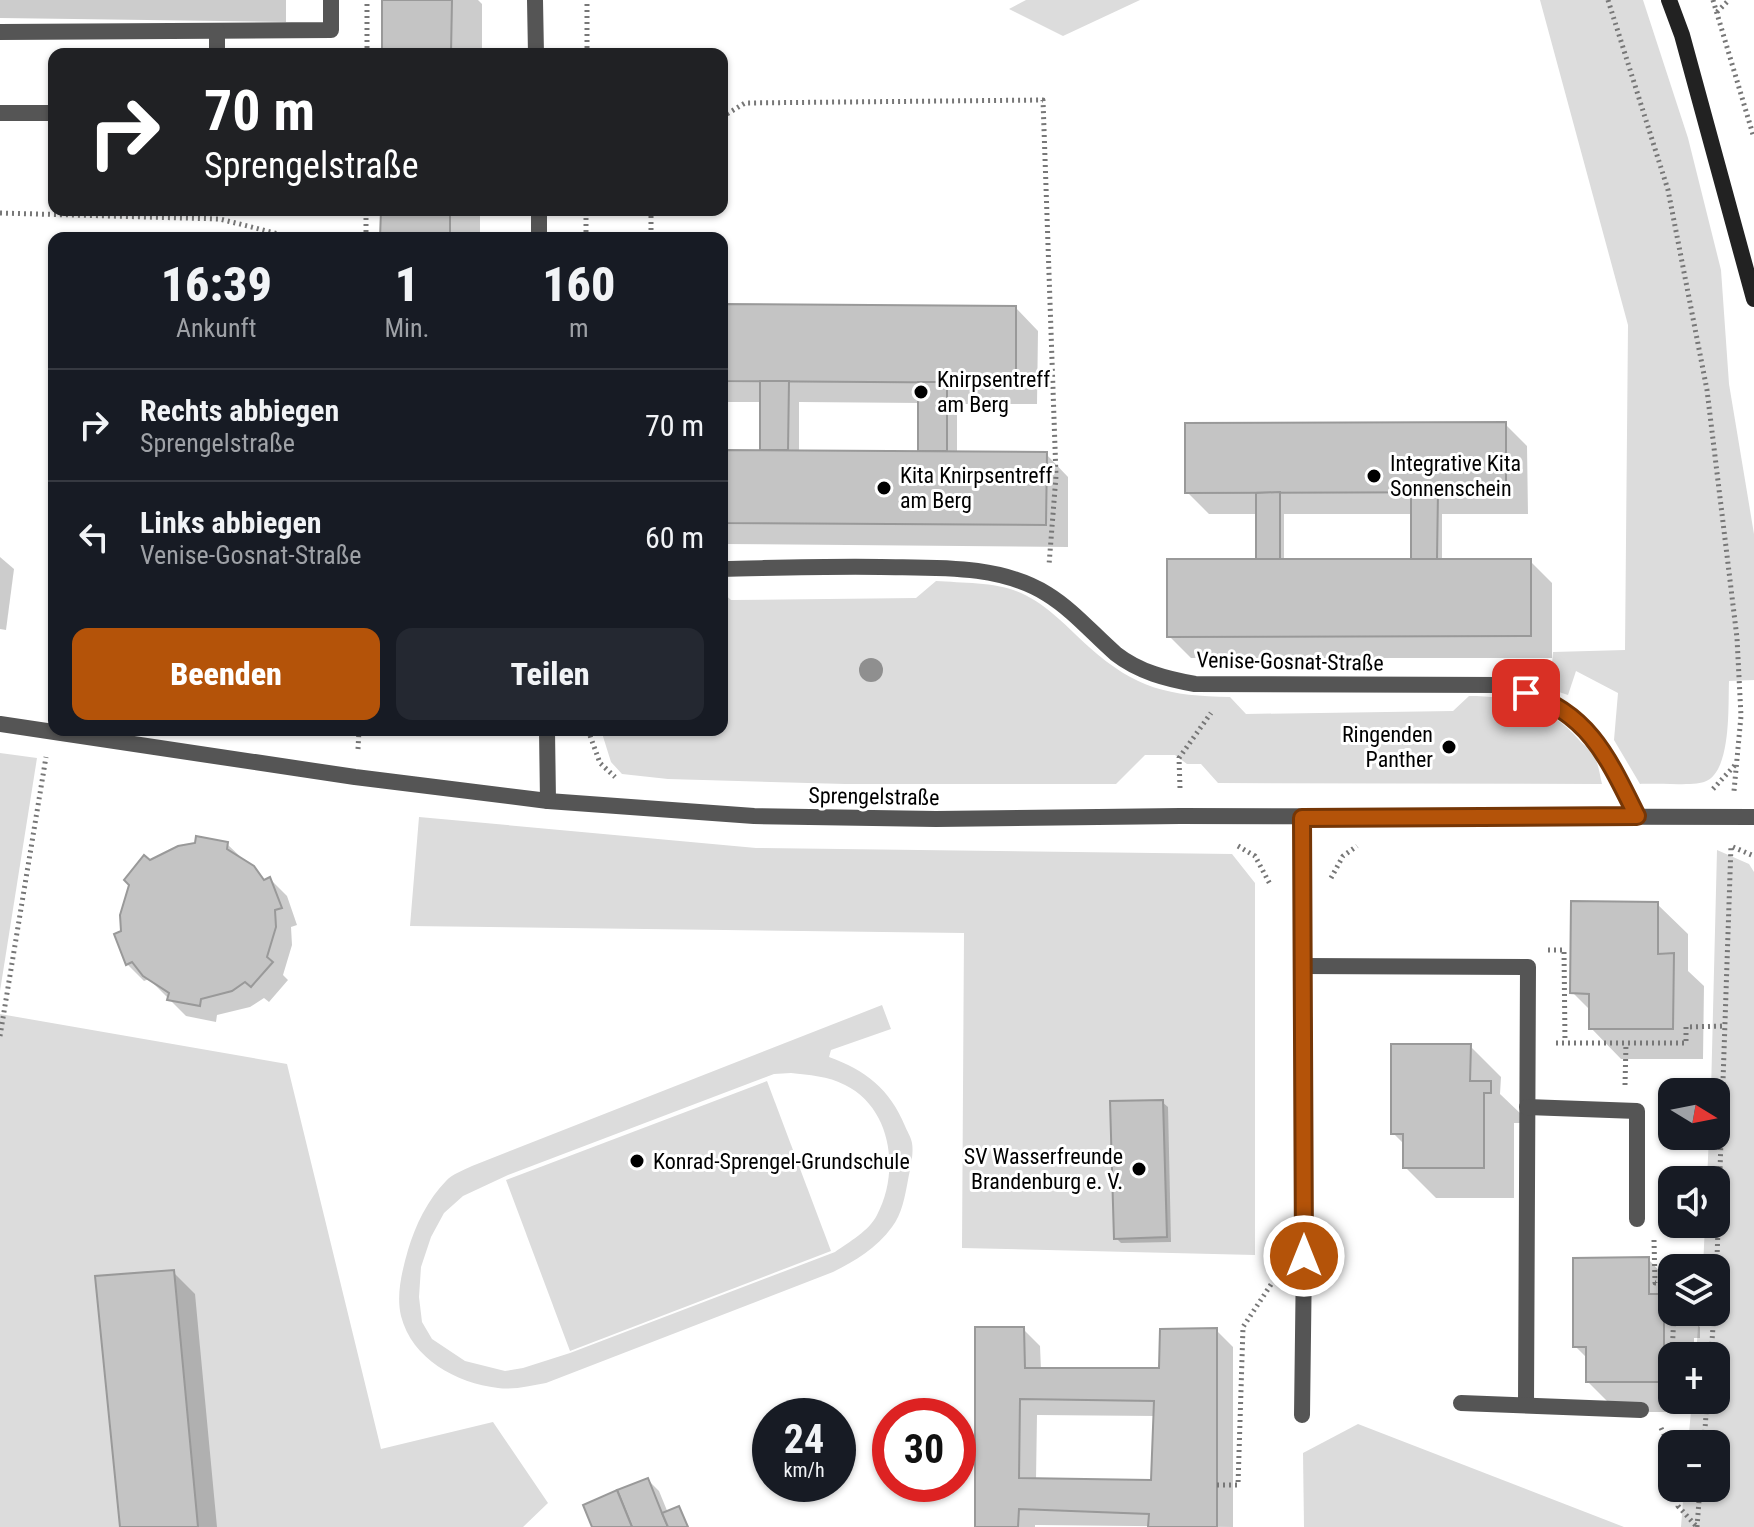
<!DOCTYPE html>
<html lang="de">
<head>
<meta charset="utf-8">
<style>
	:root { --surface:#171b24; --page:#242831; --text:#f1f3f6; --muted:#9ea1a6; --line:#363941; --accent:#b45309 }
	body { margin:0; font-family:"Roboto Condensed",sans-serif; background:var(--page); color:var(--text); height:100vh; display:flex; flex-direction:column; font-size:30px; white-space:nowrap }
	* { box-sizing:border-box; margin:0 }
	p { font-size:26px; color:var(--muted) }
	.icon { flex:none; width:44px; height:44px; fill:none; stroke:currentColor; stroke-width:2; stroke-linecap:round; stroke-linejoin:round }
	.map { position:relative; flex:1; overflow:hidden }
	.side { position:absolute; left:48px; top:232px; width:680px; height:504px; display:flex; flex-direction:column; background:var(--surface); border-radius:16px; box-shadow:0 2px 6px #0004 }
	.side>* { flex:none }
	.top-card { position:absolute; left:48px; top:48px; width:680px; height:168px; border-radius:16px; box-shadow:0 2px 6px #0004; background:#202124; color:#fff; overflow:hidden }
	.needle { width:52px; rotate:100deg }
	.buttons { position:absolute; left:1658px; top:1078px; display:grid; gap:16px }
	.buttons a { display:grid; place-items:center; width:72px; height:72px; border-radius:16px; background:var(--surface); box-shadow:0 2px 6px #0004; font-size:40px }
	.speed { position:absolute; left:752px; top:1398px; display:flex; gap:16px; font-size:40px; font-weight:700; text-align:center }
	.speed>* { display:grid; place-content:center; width:104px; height:104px; border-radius:50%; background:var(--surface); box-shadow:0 2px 6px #0004; line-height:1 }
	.speed small { font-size:20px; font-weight:400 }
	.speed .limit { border:12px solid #d22; background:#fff; color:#111 }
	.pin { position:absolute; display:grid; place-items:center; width:68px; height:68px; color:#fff; margin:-34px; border-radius:16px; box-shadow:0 4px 12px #0006 }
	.me { position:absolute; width:88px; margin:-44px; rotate:0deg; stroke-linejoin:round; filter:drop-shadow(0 0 6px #0008) }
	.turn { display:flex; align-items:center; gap:28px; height:168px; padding:0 24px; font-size:36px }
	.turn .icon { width:104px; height:104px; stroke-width:2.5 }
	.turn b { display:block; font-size:56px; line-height:68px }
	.eta { display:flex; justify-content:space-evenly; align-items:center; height:136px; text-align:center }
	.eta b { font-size:48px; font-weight:800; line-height:56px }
	.primary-button { display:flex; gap:16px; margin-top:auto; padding:16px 24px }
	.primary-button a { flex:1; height:92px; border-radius:16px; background:var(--accent); color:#fff; font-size:32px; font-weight:800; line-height:92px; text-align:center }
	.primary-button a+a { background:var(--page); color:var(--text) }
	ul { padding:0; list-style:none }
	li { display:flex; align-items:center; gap:24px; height:112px; padding:0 24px; border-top:2px solid var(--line) }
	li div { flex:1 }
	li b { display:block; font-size:30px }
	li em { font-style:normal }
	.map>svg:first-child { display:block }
	.green { fill:#dcdcdc; fill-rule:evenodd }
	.shadow { fill:#0003; fill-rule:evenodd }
	.building { fill:#c4c4c4; stroke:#999; stroke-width:2; fill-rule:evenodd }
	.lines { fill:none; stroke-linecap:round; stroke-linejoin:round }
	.path { stroke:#777; stroke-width:5; stroke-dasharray:2 4; stroke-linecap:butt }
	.lane { stroke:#555; stroke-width:16 }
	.street { stroke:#555; stroke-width:16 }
	.secondary { stroke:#222; stroke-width:16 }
	.tree { fill:#8f8f8f }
	.route-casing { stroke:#753606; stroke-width:20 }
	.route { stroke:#b45309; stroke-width:14 }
	.poi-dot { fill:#000; stroke:#fff; stroke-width:3 }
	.labels { text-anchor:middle; stroke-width:6; stroke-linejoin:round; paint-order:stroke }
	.poi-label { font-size:22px; fill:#000; stroke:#fff; text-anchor:start }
	.street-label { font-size:22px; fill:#000; stroke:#fff }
</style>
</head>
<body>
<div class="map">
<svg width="1754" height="1527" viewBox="0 0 1754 1527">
	<rect width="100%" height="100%" fill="#fff"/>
	<g class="green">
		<path d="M 1026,0 L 1140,0 L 1063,36 L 1009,9 Z"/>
		<path d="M 1540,0 L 1643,0 L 1688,138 L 1721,270 L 1729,384 L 1754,534 L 1754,680 L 1729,681 C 1728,705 1732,773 1704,782 C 1693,786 1654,783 1640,784 L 1614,740 L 1618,693 L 1576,671 L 1568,695 L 1550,689 L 1553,652 L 1625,650 L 1628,325 Z"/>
		<path d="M 936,581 C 963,583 997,582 1021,593 C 1049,606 1067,627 1089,647 C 1136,689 1169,696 1230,697 L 1246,714 L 1453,711 L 1469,696 C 1514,696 1550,706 1580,741 C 1585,746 1593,753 1596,760 C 1599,767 1600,776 1602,784 L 1218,783 L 1201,764 L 1187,764 L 1175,755 L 1145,755 L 1116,784 L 845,784 L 668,779 L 622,774 L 611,762 L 601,730 L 722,730 L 722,592 L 731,600 L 916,598 Z"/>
		<path d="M 0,753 L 37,758 L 0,991 Z"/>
		<path d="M 419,817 L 756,848 L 1232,854 L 1255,883 L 1255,1255 L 962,1248 L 964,933 L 410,926 Z"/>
		<path d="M 1717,850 L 1749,864 L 1754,872 L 1754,1527 L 1681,1527 L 1684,1488 L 1716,1488 L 1716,1444 L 1688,1444 L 1692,1400 L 1716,1400 L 1716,1356 L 1696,1356 L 1699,1312 L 1716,1312 L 1716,1268 L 1703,1268 L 1705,1224 L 1716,1224 L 1716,1180 L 1707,1180 L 1709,1136 L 1716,1136 L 1716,1092 L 1711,1092 Z"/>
		<path d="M 882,1005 L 891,1029 L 831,1050 L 829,1057 C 865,1070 890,1089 905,1126 C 907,1131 911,1137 912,1143 C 914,1154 910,1169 908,1180 C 905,1196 902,1214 892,1227 C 877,1248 855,1261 833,1272 L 546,1383 C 530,1386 514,1390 498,1388 C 456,1383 412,1359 401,1316 C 396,1295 402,1271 408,1250 C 415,1226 428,1199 446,1181 C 452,1174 464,1170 472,1166 ZM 791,1073 C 809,1075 828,1076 845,1085 C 892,1108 900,1172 877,1215 C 869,1231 849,1242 835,1252 L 570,1353 L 523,1368 L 505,1371 L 465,1361 L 432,1339 L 422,1322 L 419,1297 L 421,1267 L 431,1237 L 444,1213 L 463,1196 L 508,1175 L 774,1074 Z"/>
		<path d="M 0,1014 L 287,1064 L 381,1449 L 493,1422 L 548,1503 L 523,1527 L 0,1527 Z"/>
		<path d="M 767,1081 L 831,1251 L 570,1351 L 506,1180 Z"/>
		<path d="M 1358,1424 L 1624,1527 L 1304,1527 L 1303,1453 Z"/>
	</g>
	<g class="shadow">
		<path d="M 0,0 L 286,0 L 286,22 L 0,18 Z"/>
		<path d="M 384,0 L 478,0 L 482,4 L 482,54 L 384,54 Z"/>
		<path d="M 383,210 L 480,210 L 480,238 L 382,238 Z"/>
		<path d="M 722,306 L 1016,308 L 1038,331 L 1037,404 L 957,404 L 957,454 L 1046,454 L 1068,477 L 1068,547 L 722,544 L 722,452 L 762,452 L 762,402 L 722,402 ZM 799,402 L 920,403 L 920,453 L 799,452 Z"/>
		<path d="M 1505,424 L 1527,446 L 1528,514 L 1442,514 L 1442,561 L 1530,561 L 1552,583 L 1552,658 L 1191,658 L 1169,636 L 1261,561 L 1258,514 L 1209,514 L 1187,492 ZM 1284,514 L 1413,514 L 1413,561 L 1284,561 Z"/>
		<path d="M 0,557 L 14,569 L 6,630 L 0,629 Z"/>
		<path d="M 227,844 L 266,881 L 270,879 L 287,896 L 297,925 L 291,927 L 292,945 L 283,975 L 288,980 L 269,1002 L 264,998 L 250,1007 L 217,1015 L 216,1022 L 186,1016 L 149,979 L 144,981 L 127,964 L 124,932 L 149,862 Z"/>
		<path d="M 1657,904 L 1688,934 L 1688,971 L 1704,986 L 1703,1059 L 1621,1059 L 1591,1028 L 1591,1011 L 1572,992 Z"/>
		<path d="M 1470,1046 L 1501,1077 L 1500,1094 L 1521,1114 L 1521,1123 L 1514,1123 L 1514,1198 L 1436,1198 L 1405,1167 L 1405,1145 L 1393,1133 Z"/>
		<path d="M 1162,1102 L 1168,1107 L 1171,1242 L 1121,1243 L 1116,1238 Z"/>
		<path d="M 1648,1259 L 1672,1284 L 1672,1312 L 1685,1312 L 1700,1327 L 1700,1338 L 1694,1338 L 1694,1356 L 1672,1356 L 1672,1400 L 1694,1400 L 1694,1412 L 1618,1412 L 1588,1382 L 1588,1359 L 1575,1346 Z"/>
		<path d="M 173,1272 L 195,1294 L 217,1527 L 122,1527 Z"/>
		<path d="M 1023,1329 L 1040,1346 L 1041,1370 L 1161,1370 L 1216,1330 L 1233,1347 L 1233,1527 L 1035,1525 L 1035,1527 L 977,1527 ZM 1037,1415 L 1155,1416 L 1153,1482 L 1036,1480 Z"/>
		<path d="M 648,1480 L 659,1491 L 668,1513 L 679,1509 L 689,1527 L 594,1527 Z"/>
	</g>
	<g class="building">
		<path d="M 382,0 L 452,0 L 451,54 L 382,54 Z"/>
		<path d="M 381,210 L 450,210 L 450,238 L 380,238 Z"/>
		<path d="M 722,304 L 1016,306 L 1016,383 L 722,381 Z"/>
		<path d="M 760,381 L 789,381 L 788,450 L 760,450 Z"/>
		<rect x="918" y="382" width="29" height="69"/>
		<path d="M 1506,422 L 1506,492 L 1185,493 L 1185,423 Z"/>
		<path d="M 722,450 L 1047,452 L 1046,525 L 722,523 Z"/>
		<path d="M 1280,492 L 1280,559 L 1256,559 L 1256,493 Z"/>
		<path d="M 1411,492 L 1438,492 L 1437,559 L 1411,559 Z"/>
		<path d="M 1167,559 L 1531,559 L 1531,636 L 1167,637 Z"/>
		<path d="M 196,836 L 228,842 L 227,849 L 254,866 L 264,880 L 270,877 L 282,908 L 275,910 L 276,927 L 267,957 L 273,962 L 251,987 L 245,982 L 232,991 L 201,999 L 200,1006 L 167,1000 L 169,993 L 143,976 L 132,962 L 126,965 L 114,934 L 121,931 L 120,915 L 129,885 L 124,880 L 144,855 L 150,860 L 178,846 L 195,843 Z"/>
		<path d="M 1571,901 L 1658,902 L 1658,954 L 1674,953 L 1673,1029 L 1589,1029 L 1589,994 L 1570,993 Z"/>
		<path d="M 1391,1044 L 1471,1044 L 1470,1081 L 1491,1081 L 1491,1093 L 1484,1093 L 1484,1168 L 1403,1168 L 1403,1134 L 1391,1134 Z"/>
		<path d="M 1163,1100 L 1167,1237 L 1114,1239 L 1110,1101 Z"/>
		<path d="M 1649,1257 L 1649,1294 L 1669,1294 L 1670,1308 L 1664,1308 L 1664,1382 L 1586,1382 L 1586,1347 L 1573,1347 L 1573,1258 Z"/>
		<path d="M 174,1270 L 198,1527 L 120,1527 L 95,1276 Z"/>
		<path d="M 975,1327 L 1024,1327 L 1025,1368 L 1159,1368 L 1160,1329 L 1217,1328 L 1217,1527 L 1148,1527 L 1149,1514 L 1019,1509 L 1018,1527 L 975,1527 ZM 1020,1399 L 1154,1401 L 1151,1480 L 1019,1478 Z"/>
		<path d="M 648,1478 L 662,1513 L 668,1527 L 632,1527 L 617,1490 Z"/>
		<path d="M 617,1490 L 632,1527 L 592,1527 L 583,1505 Z"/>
		<path d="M 679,1506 L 688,1527 L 668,1527 L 662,1513 Z"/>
	</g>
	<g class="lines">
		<g class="path">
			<path d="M 1608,0 L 1668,190 L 1707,390 L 1737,638 L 1741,716 L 1734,791"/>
			<path d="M 1713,0 L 1754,138"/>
			<path d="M 1717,12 L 1729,0"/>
			<path d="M 367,54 L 367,0"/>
			<path d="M 587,54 L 587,0"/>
			<path d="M 722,117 L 745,103 L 1043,100 L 1056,476 L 1049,565"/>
			<path d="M 651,210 L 651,238"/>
			<path d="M 0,213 L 220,219 L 294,238"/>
			<path d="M 366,238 L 366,210"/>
			<path d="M 586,238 L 586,210"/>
			<path d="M 588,730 L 600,763 L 615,777"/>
			<path d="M 358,749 L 359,730"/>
			<path d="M 1180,788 L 1179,758 L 1211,713"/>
			<path d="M 1713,789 L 1736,764"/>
			<path d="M 1238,846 L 1255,856 L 1271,886"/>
			<path d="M 1733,847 L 1754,856"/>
			<path d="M 1331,878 L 1343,856 L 1357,846"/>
			<path d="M 1548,950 L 1564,950 L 1565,1042"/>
			<path d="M 0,1036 L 46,757"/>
			<path d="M 1556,1043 L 1686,1043 L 1686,1027 L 1725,1026"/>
			<path d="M 1625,1085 L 1626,1043"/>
			<path d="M 1654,1240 L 1655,1283 L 1672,1283"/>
			<path d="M 1716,1288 L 1731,845"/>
			<path d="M 1672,1356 L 1674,1312"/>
			<path d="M 1711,1356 L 1714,1312"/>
			<path d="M 1667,1402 L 1670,1399 L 1672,1356"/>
			<path d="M 1661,1428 L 1672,1452"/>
			<path d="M 1704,1444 L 1707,1400"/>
			<path d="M 1217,1485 L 1238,1485 L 1243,1327 L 1274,1280"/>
			<path d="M 1679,1488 L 1678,1506 L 1697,1527"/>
			<path d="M 1697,1527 L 1700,1488"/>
		</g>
		<g class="lane">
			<path d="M 1303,966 L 1528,967 L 1526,1405"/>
			<path d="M 1527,1107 L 1637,1111 L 1637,1219"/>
			<path d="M 1461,1403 L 1641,1410"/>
		</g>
		<g class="street">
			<path d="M 535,0 L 536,54"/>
			<path d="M 0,32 L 331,30 L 331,0"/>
			<path d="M 217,54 L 217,31"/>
			<path d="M 0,113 L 54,113"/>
			<path d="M 539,210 L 539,238"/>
			<path d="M 722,569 C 775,568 828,566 881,567 C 935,568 999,564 1047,594 C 1073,610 1093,634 1116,654 C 1139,672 1167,679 1195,684 L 1501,685 L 1550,701 L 1575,719 L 1606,755 L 1637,816"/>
			<path d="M 0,724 L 355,777 L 548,801 L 754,816 L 936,819 L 1180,816 L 1754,817"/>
			<path d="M 547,730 L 548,801"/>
			<path d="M 1302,818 L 1304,1256 L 1302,1415"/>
		</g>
		<path class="secondary" d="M 1669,0 L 1682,35 L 1754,299"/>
	</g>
	<circle class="tree" cx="871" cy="670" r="12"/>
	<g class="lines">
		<g class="route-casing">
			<path id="route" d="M 1304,1256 L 1302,818 L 1637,816 C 1609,760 1590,714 1526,693"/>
		</g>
		<use href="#route" class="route"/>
	</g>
	<g class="poi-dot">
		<circle cx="921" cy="392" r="8"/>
		<circle cx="1374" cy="476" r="8"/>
		<circle cx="884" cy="488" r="8"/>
		<circle cx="1449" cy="747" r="8"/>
		<circle cx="637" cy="1161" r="8"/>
		<circle cx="1139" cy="1169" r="8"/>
	</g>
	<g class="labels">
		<g class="poi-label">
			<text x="937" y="387">Knirpsentreff<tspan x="937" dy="25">am Berg</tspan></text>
			<text x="1390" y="471">Integrative Kita<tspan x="1390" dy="25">Sonnenschein</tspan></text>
			<text x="900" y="483">Kita Knirpsentreff<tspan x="900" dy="25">am Berg</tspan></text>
			<text x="1433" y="742" text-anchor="end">Ringenden<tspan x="1433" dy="25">Panther</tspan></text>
			<text x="1123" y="1164" text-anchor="end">SV Wasserfreunde<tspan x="1123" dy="25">Brandenburg e. V.</tspan></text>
			<text x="653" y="1169">Konrad-Sprengel-Grundschule</text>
		</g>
		<g class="street-label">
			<text transform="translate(1290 661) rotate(1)" y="8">Venise-Gosnat-Straße</text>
			<text transform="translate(874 796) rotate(1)" y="8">Sprengelstraße</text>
		</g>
	</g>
</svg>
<div class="buttons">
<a><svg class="needle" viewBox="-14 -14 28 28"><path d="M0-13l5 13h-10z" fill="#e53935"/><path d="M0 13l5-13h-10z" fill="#9ea1a6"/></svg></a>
<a><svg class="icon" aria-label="sound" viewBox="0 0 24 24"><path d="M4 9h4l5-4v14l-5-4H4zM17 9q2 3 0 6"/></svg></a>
<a><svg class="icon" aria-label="layers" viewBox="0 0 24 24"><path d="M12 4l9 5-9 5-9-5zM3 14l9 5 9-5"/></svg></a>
<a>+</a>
<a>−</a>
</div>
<div class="speed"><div>24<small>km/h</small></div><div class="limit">30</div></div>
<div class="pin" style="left:1526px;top:693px;background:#d93025"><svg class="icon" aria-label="arrive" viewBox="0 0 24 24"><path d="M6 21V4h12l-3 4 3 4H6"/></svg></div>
<svg class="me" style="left:1304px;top:1256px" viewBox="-20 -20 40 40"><circle r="17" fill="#b45309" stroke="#fff" stroke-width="3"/><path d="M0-11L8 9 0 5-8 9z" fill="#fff"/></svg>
<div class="top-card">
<div class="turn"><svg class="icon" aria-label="right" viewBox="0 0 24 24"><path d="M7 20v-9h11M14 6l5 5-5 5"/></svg><div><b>70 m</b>Sprengelstraße</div></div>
</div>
<section class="side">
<div class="eta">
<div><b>16:39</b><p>Ankunft</p></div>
<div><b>1</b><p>Min.</p></div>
<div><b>160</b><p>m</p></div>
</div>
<ul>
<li><svg class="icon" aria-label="right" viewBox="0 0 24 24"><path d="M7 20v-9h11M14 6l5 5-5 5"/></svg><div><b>Rechts abbiegen</b><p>Sprengelstraße</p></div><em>70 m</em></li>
<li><svg class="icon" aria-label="left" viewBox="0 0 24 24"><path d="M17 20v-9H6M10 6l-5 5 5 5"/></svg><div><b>Links abbiegen</b><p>Venise-Gosnat-Straße</p></div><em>60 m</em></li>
</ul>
<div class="primary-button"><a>Beenden</a><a>Teilen</a></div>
</section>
</div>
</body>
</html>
